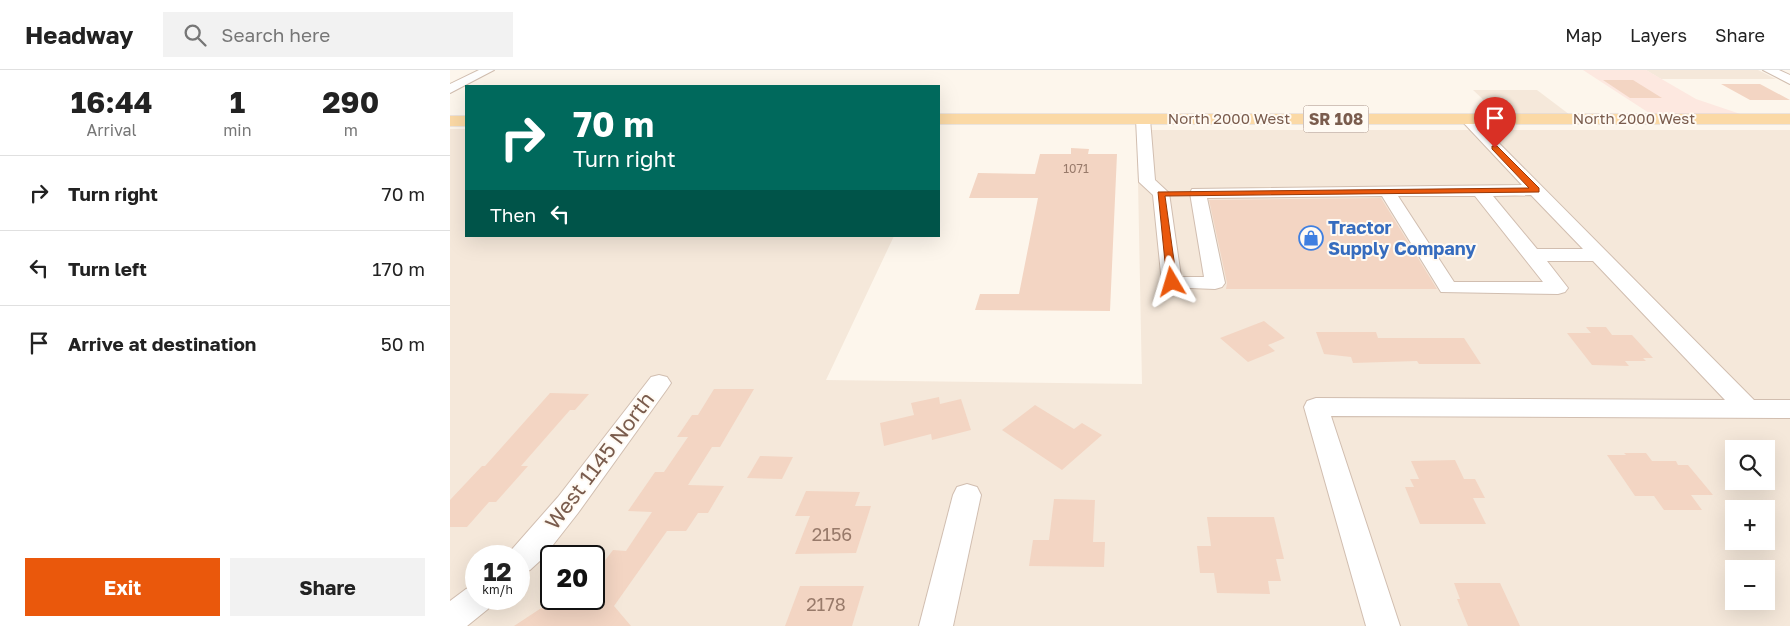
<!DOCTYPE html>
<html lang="en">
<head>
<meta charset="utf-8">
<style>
	:root { --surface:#fff; --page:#f2f2f2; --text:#222; --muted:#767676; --line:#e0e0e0; --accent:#ea580c }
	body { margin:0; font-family:"Golos Text",sans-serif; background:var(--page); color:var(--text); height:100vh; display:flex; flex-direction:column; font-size:19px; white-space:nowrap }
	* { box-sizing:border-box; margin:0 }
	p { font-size:16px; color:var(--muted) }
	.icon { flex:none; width:28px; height:28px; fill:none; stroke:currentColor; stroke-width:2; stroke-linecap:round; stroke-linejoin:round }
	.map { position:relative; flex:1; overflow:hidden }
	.details { display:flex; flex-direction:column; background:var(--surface); width:450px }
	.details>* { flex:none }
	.top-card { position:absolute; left:15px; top:15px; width:475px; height:152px; border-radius:0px; box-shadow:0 5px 20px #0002; background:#00695c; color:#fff; overflow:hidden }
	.controls { position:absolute; left:1275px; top:370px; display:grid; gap:10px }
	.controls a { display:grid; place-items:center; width:50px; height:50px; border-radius:0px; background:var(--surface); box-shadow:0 5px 20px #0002; font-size:25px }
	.speed { position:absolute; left:15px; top:475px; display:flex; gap:10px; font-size:25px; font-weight:700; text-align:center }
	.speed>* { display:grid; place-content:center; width:65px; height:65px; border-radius:50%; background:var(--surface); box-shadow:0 5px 20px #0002; line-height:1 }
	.speed small { font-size:12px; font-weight:400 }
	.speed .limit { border:2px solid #111; border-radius:8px; background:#fff; color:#111 }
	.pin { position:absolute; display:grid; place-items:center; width:42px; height:42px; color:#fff; margin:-51px -21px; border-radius:50% 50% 50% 0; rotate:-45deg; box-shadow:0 0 5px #0007 }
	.pin .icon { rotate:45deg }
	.me { position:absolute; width:55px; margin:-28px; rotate:353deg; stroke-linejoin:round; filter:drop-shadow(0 0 4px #0008) }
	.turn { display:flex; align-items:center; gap:18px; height:105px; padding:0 25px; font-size:22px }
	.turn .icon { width:65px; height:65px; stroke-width:2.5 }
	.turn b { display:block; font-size:35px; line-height:42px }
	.then { display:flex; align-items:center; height:48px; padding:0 25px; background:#0003; gap:10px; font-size:19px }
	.eta { display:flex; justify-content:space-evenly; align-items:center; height:85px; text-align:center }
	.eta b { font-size:30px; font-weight:700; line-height:35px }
	.action { display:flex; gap:10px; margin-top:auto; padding:10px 25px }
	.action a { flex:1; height:58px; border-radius:0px; background:var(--accent); color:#fff; font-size:20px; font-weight:700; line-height:58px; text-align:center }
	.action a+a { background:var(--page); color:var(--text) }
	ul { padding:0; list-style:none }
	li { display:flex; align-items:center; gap:15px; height:75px; padding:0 25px; border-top:1px solid var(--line) }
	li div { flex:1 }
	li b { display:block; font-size:19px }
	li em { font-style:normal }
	header { display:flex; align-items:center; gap:30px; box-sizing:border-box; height:70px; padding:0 25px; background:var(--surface); border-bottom:1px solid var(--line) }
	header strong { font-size:24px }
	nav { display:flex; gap:28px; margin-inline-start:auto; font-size:18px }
	.search { width:350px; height:45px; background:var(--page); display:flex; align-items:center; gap:12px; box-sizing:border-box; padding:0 18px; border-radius:0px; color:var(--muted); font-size:19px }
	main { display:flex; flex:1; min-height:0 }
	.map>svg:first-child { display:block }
	.residential { fill:#f5e8da; fill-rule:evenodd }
	.commercial { fill:#fde8e0 }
	.building { fill:#f3d5c3 }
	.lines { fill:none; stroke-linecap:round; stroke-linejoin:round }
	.minor-casing { stroke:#d1beb0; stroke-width:2 }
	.major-casing { stroke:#dad1cd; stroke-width:1 }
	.minor { fill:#fff; fill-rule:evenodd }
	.major { fill:#fbd9a5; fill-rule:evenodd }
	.route { fill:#ea580c; stroke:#983908 }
	.labels { text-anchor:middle; stroke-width:4; stroke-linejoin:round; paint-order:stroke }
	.far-number-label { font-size:12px; fill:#987a6a }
	.far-street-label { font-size:15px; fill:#7a5c4d; stroke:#fffaf3 }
	.shield { fill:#fffaf3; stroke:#a28b7f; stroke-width:1 }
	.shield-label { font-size:16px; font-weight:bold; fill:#7a5c4d }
	.shop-label { font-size:18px; font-weight:bold; fill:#366cbe; stroke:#fffaf3; text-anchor:start }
	.near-number-label { font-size:18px; fill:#987a6a }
	.near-street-label { font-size:21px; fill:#7a5c4d; stroke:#fffaf3 }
</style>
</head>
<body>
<header>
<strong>Headway</strong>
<div class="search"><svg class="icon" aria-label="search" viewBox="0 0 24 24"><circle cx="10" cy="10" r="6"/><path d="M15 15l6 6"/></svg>Search here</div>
<nav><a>Map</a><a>Layers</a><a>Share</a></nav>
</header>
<main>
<section class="details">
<div class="eta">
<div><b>16:44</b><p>Arrival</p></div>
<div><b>1</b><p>min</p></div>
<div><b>290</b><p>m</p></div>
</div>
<ul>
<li><svg class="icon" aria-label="right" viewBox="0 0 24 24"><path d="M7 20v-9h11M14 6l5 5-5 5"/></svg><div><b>Turn right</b></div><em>70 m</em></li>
<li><svg class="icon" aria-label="left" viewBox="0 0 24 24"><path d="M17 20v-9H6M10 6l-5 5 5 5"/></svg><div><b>Turn left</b></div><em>170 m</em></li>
<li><svg class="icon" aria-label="arrive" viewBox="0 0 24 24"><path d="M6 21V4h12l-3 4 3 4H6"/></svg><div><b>Arrive at destination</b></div><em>50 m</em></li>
</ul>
<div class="action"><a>Exit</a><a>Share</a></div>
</section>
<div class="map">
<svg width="1340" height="556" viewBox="0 0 1340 556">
	<rect width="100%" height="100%" fill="#fdf6ec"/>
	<g class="residential">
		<path d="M 1196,0 L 1308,0 L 1326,9 L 1211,9 Z"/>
		<path d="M 1023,20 L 1087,20 L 1132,54 L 1059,54 Z"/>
		<path d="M 0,59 L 16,59 L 16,166 L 444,166 L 376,310 L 692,314 L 687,60 L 1340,60 L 1340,556 L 0,556 ZM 1284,379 L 1316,379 L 1316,411 L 1284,411 ZM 1284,439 L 1316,439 L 1316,471 L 1284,471 ZM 26,486 L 69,486 L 69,529 L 26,529 ZM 101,486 L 144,486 L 144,529 L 101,529 ZM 1284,499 L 1316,499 L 1316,531 L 1284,531 Z"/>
	</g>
	<path class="commercial" d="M 1133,0 L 1196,0 L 1246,29 L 1320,54 L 1216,54 Z"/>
	<g class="building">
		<path d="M 1153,10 L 1183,10 L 1212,28 L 1180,28 Z"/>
		<path d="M 1271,14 L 1310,14 L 1340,30 L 1300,30 Z"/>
		<path d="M 621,78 L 639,79 L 638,84 L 667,84 L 660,241 L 525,240 L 530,224 L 569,224 L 588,128 L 519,128 L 528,103 L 585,104 L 590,84 L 621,84 Z"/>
		<path d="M 931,128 L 987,219 L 776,219 L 777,213 L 759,130 Z"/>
		<path d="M 814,251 L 835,268 L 818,275 L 825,281 L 798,292 L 770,268 Z"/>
		<path d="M 1136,257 L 1156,257 L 1162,265 L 1182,265 L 1203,288 L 1193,288 L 1196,291 L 1175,291 L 1179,296 L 1142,295 L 1117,263 L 1141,263 Z"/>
		<path d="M 866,262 L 926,262 L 928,268 L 1014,268 L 1031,294 L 969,294 L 967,291 L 903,293 L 901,287 L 874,284 Z"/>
		<path d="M 264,319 L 304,319 L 270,377 L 262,377 L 238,415 L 274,416 L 258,443 L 248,443 L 236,461 L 217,461 L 164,536 L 181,556 L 64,556 L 105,529 L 144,529 L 144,505 L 163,480 L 176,481 L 202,442 L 178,441 L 205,402 L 214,402 L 238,367 L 227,367 L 242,345 L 248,345 Z"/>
		<path d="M 100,323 L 139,324 L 125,340 L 120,340 L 71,396 L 78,396 L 46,432 L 39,432 L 17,457 L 0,457 L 0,430 L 32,396 L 35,396 Z"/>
		<path d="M 489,327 L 490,334 L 511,329 L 521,360 L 482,370 L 481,364 L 434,376 L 430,353 L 464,345 L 461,333 Z"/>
		<path d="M 585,335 L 624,359 L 632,353 L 652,365 L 612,400 L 552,360 Z"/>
		<path d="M 1174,383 L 1196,383 L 1202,391 L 1226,391 L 1228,395 L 1238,395 L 1263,425 L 1241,425 L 1252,440 L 1214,440 L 1204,426 L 1185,426 L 1157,385 L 1176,385 Z"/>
		<path d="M 310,386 L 343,387 L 332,409 L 297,408 Z"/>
		<path d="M 1005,390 L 1014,409 L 1025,409 L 1035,428 L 1023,428 L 1036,454 L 970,454 L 955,417 L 964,417 L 960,409 L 969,409 L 961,391 Z"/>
		<path d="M 356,421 L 410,422 L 405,436 L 421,436 L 406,483 L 345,484 L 360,446 L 345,446 Z"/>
		<path d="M 604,429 L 645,430 L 643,472 L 655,472 L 654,497 L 579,496 L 583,470 L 599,470 Z"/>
		<path d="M 757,447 L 824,447 L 834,489 L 826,489 L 831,511 L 818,511 L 820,524 L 767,523 L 764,503 L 750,503 L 747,476 L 761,476 Z"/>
		<path d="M 1004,513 L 1050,513 L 1070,556 L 1018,556 L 1007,529 L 1010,529 Z"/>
		<path d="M 350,516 L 414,516 L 402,556 L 335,556 Z"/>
	</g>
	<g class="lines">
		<g class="minor-casing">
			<g id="minor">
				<path d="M 29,0 L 44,0 L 0,23 L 0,14 Z"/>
				<path d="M 1313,0 L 1329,0 L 1340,5 L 1340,14 Z"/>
				<path d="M 693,45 L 700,49 L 705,110 L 719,123 L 731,207 L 754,207 L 740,123 L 742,119 L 1072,115 L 1010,49 L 1012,46 L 1022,46 L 1304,330 L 1340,330 L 1340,348 L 881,346 L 950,556 L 916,556 L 854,337 L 857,331 L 866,328 L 1275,330 L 1143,191 L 1097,191 L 1118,218 L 1115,222 L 1108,224 L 991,222 L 932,126 L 757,128 L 775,213 L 772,217 L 765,219 L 715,217 L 712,213 L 703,125 L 689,112 L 686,49 ZM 1081,125 L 1133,179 L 1087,179 L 1043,126 ZM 948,126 L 1025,126 L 1093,212 L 1004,212 Z"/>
				<path d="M 209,305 L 217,307 L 221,313 L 217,319 L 128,443 L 92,489 L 80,500 L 69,504 L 69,486 L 56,486 L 108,427 L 201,307 Z"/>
				<path d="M 517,414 L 527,417 L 531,425 L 503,556 L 469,556 L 503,425 L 507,417 Z"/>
				<path d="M 26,515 L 26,529 L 43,529 L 38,539 L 17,556 L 0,556 L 0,531 L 16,519 Z"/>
			</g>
		</g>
		<g class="major-casing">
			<g id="major">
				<rect x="489" y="44" width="851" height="10"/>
				<rect x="0" y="46" width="16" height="10"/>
			</g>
		</g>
		<use href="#minor" class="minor"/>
		<use href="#major" class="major"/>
	</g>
	<path class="route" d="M 1042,76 L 1047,76 L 1089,118 L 1089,122 L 715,126 L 727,212 L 722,216 L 717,212 L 708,122 L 1079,118 L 1042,79 Z"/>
	<defs>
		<g id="shop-ring" transform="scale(1.25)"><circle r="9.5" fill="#fffaf3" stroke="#3f7fe0" stroke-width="1.5"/><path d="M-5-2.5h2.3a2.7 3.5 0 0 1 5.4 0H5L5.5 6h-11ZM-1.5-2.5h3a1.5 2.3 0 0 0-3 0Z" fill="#3f7fe0"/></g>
	</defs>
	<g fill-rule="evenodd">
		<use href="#shop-ring" x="861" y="168"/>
	</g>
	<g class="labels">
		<g class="far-number-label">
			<text x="626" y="103">1071</text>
		</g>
		<g class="far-street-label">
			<text x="779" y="54">North 2000 West</text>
			<text x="1184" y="54">North 2000 West</text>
		</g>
		<rect class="shield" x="853.5" y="35.5" width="65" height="27" rx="4"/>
		<g class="shield-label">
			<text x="886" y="55">SR 108</text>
		</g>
		<g class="shop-label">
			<text x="878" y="164">Tractor<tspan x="878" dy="21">Supply Company</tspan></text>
		</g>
		<g class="near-number-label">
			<text x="382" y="471">2156</text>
			<text x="376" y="541">2178</text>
		</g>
		<g class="near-street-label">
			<text transform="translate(150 391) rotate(-53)" y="7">West 1145 North</text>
		</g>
	</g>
</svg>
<div class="controls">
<a><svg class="icon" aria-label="search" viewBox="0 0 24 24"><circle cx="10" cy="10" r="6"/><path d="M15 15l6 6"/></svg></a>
<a>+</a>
<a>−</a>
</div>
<div class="speed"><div>12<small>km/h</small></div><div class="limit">20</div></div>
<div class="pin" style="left:1045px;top:78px;background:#d93025"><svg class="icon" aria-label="arrive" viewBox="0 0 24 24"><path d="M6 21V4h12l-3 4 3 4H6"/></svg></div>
<svg class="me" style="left:722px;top:212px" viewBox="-20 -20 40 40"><path d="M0-17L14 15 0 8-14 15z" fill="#ea580c" stroke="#fff" stroke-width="4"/></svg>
<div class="top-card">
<div class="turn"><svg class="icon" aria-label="right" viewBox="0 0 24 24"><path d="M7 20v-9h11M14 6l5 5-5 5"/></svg><div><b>70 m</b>Turn right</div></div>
<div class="then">Then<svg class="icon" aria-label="left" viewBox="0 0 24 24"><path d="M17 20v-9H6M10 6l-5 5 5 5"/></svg></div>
</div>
</div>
</main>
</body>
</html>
